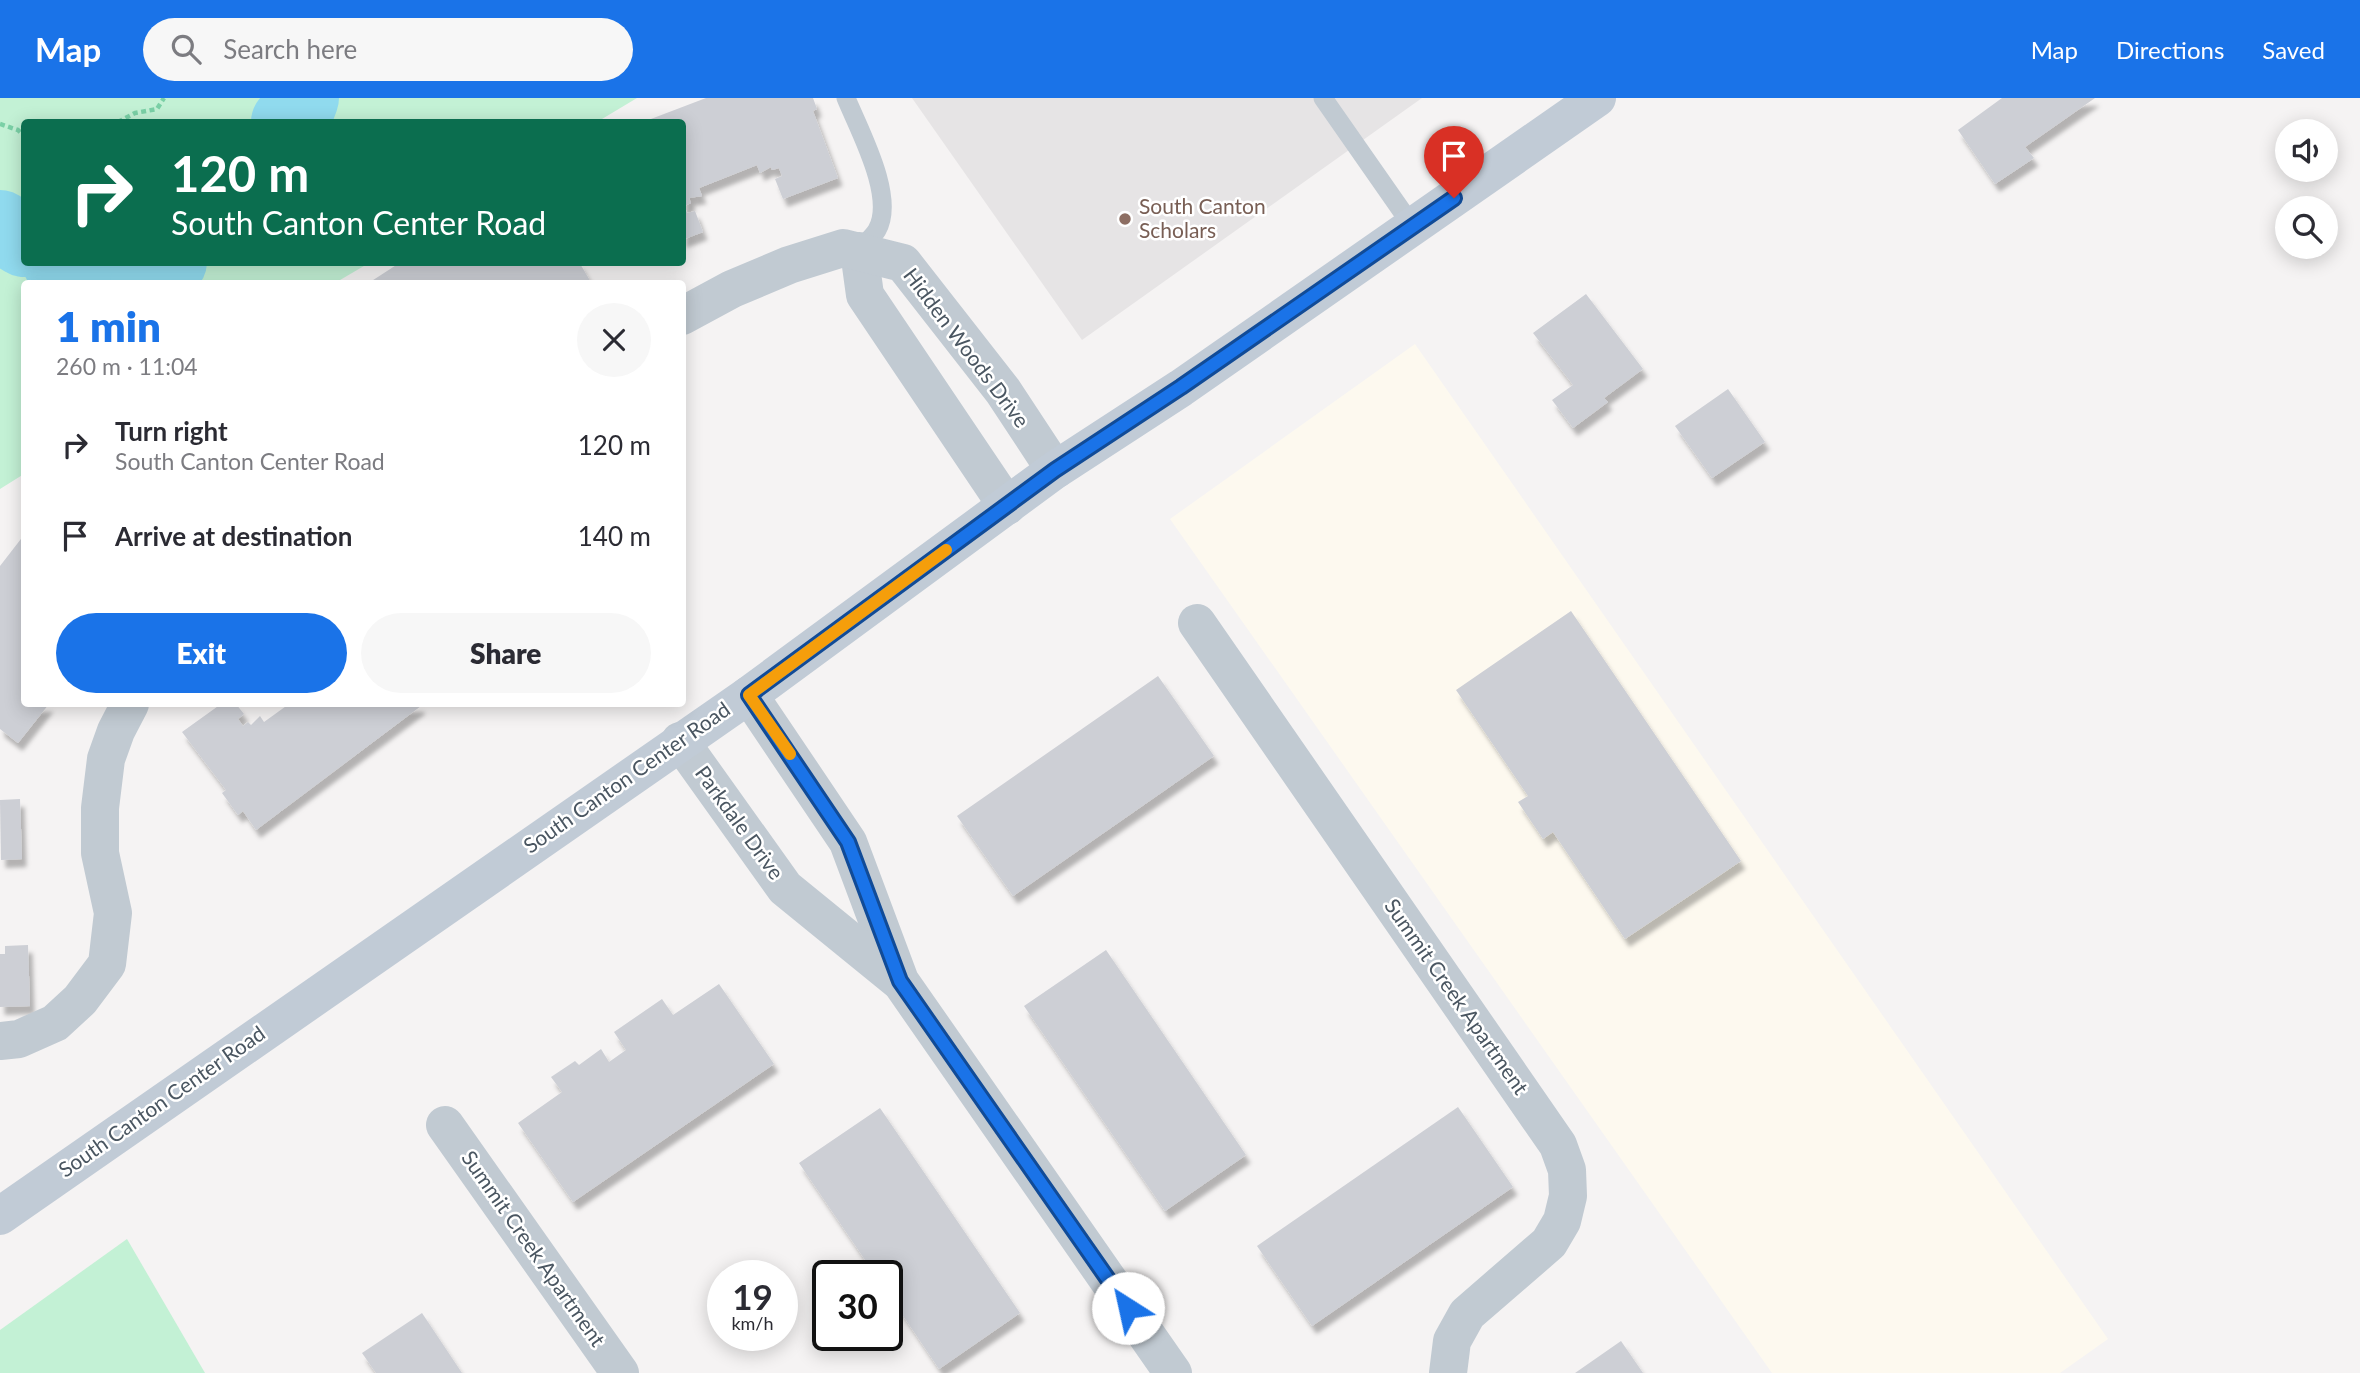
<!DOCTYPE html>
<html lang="en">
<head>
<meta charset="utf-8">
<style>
	:root { --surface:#fff; --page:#f7f7f7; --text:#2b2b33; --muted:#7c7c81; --accent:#1a73e8 }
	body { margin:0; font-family:Lato,sans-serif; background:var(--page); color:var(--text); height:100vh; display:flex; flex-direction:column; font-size:26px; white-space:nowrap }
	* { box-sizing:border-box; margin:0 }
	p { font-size:23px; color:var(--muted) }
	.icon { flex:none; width:38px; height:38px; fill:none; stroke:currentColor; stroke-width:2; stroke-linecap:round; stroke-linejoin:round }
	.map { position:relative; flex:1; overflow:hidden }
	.sheet { position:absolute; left:21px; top:182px; width:665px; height:427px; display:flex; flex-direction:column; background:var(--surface); border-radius:7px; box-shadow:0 4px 18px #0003 }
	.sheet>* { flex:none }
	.guide { position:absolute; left:21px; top:21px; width:665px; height:147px; border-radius:7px; box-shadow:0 4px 18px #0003; background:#0b6e4f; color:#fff; overflow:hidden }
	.controls { position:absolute; left:2275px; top:21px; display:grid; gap:14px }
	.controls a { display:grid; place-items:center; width:63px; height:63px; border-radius:50%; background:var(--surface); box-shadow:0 4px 18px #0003; font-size:35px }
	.speed { position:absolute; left:707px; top:1162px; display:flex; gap:14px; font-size:35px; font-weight:700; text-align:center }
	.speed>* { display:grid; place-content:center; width:91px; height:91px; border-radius:50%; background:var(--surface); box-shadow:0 4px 18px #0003; line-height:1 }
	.speed small { font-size:18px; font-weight:400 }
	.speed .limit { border:4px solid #111; border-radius:10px; background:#fff; color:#111 }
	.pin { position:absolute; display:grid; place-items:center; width:60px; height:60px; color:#fff; margin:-72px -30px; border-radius:50% 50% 50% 0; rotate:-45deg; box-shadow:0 0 7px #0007 }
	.pin .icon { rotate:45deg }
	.me { position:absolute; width:77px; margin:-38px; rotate:325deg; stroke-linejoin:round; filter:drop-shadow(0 0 5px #0008) }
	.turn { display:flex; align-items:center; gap:24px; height:147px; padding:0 35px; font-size:32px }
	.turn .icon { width:91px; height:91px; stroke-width:2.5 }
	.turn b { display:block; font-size:49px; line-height:60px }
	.round { display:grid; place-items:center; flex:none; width:74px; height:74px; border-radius:37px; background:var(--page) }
	.summary { display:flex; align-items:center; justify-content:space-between; height:119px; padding:0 35px }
	h1 { font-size:42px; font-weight:800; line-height:52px; color:var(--accent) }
	.action { display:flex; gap:14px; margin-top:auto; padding:14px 35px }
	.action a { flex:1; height:80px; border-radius:42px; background:var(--accent); color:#fff; font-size:28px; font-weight:800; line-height:80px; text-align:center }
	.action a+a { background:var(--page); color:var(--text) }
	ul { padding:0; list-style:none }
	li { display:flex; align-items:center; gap:21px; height:91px; padding:0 35px }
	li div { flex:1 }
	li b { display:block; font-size:26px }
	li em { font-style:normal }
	header { display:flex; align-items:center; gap:42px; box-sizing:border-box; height:98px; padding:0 35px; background:var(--accent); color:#fff }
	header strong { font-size:33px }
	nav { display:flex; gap:38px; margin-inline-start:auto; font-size:24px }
	.search { width:490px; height:63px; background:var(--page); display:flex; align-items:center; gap:18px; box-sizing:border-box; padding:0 24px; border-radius:38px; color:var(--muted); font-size:26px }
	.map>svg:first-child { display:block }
	.commercial { fill:#fdf9ef }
	.education { fill:#e6e4e5 }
	.green { fill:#c3f1d5 }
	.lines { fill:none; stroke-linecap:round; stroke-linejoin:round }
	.river { stroke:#90daee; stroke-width:72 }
	.building { fill:#cdcfd5; filter:url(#shadow) }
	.path { stroke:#7ad0a6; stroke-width:4.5; stroke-dasharray:5 3.5; stroke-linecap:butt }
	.lane { stroke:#c1cad2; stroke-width:19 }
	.street { stroke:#c1cad2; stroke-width:38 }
	.secondary { stroke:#c1cbd6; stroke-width:38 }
	.route-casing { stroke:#114b97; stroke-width:18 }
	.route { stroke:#1a73e8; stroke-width:12 }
	.slow { stroke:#f59e0b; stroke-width:12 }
	.education-dot { fill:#8d6e63; stroke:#fff; stroke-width:2.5 }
	.labels { text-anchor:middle; stroke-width:5; stroke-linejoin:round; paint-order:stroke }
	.education-label { font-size:21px; fill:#785e54; stroke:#fff; text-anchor:start }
	.street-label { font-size:21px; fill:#4a5661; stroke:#fff }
</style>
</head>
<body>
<header>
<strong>Map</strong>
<div class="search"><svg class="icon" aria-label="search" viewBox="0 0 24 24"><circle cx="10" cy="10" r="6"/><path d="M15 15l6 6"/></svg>Search here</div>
<nav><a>Map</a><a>Directions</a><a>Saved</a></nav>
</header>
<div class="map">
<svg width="2360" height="1275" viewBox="0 0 2360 1275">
	<defs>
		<filter id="shadow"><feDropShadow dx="4.5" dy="8" stdDeviation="2" flood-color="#0004"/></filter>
	</defs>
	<rect width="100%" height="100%" fill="#f5f3f3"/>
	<path class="commercial" d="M 1415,246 L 2108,1241 L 2060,1275 L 1772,1275 L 1170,421 Z"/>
	<path class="education" d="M 912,0 L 1422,0 L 1082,242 Z"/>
	<g class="green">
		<path d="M 0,0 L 637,0 L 597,24 L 24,24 L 24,164 L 369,165 L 335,185 L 24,186 L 24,376 L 0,391 Z"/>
		<path d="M 127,1141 L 205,1275 L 0,1275 L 0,1232 Z"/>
	</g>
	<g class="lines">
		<g class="river">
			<path d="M 287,24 L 300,8 L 303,0"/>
			<path d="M 0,128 L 24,143"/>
			<path d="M 58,164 L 90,186"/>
			<path d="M 146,186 L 171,164"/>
		</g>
	</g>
	<g class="building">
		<path d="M 706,0 L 813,0 L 817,11 L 813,13 L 838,80 L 783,101 L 775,81 L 782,78 L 779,70 L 772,72 L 771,69 L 760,75 L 757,67 L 699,90 L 702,98 L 689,100 L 691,105 L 684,108 L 687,115 L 695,113 L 703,134 L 682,142 L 682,24 L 643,24 Z"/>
		<path d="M 2002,0 L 2095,0 L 2025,49 L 2034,60 L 1995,86 L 1958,32 Z"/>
		<path d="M 401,164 L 579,164 L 592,186 L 367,186 Z"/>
		<path d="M 1586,196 L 1643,271 L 1604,300 L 1608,304 L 1573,330 L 1552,302 L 1573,287 L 1533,235 Z"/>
		<path d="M 1728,291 L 1765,344 L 1712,380 L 1675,328 Z"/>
		<path d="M 24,437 L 24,606 L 49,606 L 18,645 L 0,631 L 0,468 Z"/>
		<path d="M 1571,513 L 1741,763 L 1625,841 L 1553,734 L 1543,741 L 1518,704 L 1528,698 L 1456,592 Z"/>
		<path d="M 1158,578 L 1214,658 L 1013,798 L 957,718 Z"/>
		<path d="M 221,606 L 236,606 L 244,616 L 238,621 L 243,628 L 248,624 L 251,627 L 260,618 L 264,624 L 289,606 L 419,606 L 421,608 L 256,732 L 243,713 L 238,717 L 222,695 L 226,692 L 182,634 Z"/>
		<path d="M 20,701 L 22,761 L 1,762 L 0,702 Z"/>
		<path d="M 28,847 L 30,908 L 0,909 L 0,856 L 5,856 L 5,848 Z"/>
		<path d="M 1106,852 L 1246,1057 L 1165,1113 L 1024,908 Z"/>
		<path d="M 719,886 L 774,966 L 573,1104 L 518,1025 L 562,994 L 551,979 L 575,963 L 579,967 L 601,951 L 609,964 L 626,952 L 614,934 L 662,901 L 673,917 Z"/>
		<path d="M 1458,1009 L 1513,1089 L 1312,1228 L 1257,1148 Z"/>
		<path d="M 880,1010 L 1020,1215 L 939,1271 L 887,1194 L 887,1178 L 876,1178 L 799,1065 Z"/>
		<path d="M 422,1215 L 462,1275 L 376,1275 L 362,1255 Z"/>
		<path d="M 1621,1243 L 1643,1275 L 1575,1275 Z"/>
	</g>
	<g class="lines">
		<g class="path">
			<path d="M 118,24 L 135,15 L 157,11 L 164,0"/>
			<path d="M 0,26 L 18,32 L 24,38"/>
		</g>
		<g class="lane">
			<path d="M 846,0 C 859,32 896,99 877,132 C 873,139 864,146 859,153"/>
			<path d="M 1323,0 L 1413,129"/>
		</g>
		<g class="street">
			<path d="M 859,153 L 865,197 L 1007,408"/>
			<path d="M 682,218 L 732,191 L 789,167 L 843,150 L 903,165 L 1003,293 L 1055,372"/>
			<path d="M 1197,525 L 1558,1047 L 1567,1072 L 1568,1098 L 1562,1123 L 1549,1145 L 1467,1216 L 1452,1243 L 1448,1275"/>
			<path d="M 749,597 L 848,744 L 900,883 L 1173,1275"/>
			<path d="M 680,643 L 785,790 L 898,882"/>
			<path d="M 0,943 L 19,941 L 55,925 L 80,902 L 107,866 L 113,815 L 100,755 L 100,710 L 106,661 L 116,633 L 130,606"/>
			<path d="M 445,1027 L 620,1275"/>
		</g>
		<path class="secondary" d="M 0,1118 L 749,597 L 1055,372 L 1181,290 L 1597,0"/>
	</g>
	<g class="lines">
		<g class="route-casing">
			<path id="route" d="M 1128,1210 L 900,883 L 848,744 L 749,597 L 1055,372 L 1181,289 L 1454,100"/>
		</g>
		<use href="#route" class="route"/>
		<path class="slow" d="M 790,656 L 749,597 L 946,452"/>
	</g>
	<circle class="education-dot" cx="1125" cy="121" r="7"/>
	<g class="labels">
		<g class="education-label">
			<text x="1139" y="116">South Canton<tspan x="1139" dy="24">Scholars</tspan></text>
		</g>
		<g class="street-label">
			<text transform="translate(966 250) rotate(53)" y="7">Hidden Woods Drive</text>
			<text transform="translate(627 680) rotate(-35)" y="7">South Canton Center Road</text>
			<text transform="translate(739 725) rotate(54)" y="7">Parkdale Drive</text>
			<text transform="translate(1456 899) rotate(55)" y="7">Summit Creek Apartment</text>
			<text transform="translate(162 1004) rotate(-35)" y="7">South Canton Center Road</text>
			<text transform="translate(533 1151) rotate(55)" y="7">Summit Creek Apartment</text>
		</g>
	</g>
</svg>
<div class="controls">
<a><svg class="icon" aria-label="sound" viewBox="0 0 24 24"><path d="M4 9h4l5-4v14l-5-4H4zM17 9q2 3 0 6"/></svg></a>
<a><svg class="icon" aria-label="search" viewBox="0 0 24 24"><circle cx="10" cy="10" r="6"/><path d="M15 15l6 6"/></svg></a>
</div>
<div class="speed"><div>19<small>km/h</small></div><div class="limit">30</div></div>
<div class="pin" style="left:1454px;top:100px;background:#d93025"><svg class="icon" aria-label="arrive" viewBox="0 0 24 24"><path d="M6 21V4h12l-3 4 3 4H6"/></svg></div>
<svg class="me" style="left:1128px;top:1210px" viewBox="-20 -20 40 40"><circle r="19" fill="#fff"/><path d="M0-13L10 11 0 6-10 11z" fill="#1a73e8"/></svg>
<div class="guide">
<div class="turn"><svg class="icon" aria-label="right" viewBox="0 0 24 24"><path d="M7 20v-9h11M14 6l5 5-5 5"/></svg><div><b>120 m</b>South Canton Center Road</div></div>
</div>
<section class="sheet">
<div class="summary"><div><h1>1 min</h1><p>260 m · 11:04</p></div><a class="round"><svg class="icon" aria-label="close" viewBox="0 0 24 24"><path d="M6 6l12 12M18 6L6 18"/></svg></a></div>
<ul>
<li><svg class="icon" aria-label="right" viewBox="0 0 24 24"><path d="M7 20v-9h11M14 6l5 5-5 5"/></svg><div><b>Turn right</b><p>South Canton Center Road</p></div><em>120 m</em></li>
<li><svg class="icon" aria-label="arrive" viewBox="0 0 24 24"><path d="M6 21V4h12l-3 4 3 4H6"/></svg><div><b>Arrive at destination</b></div><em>140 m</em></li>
</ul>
<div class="action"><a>Exit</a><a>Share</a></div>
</section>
</div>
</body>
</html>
